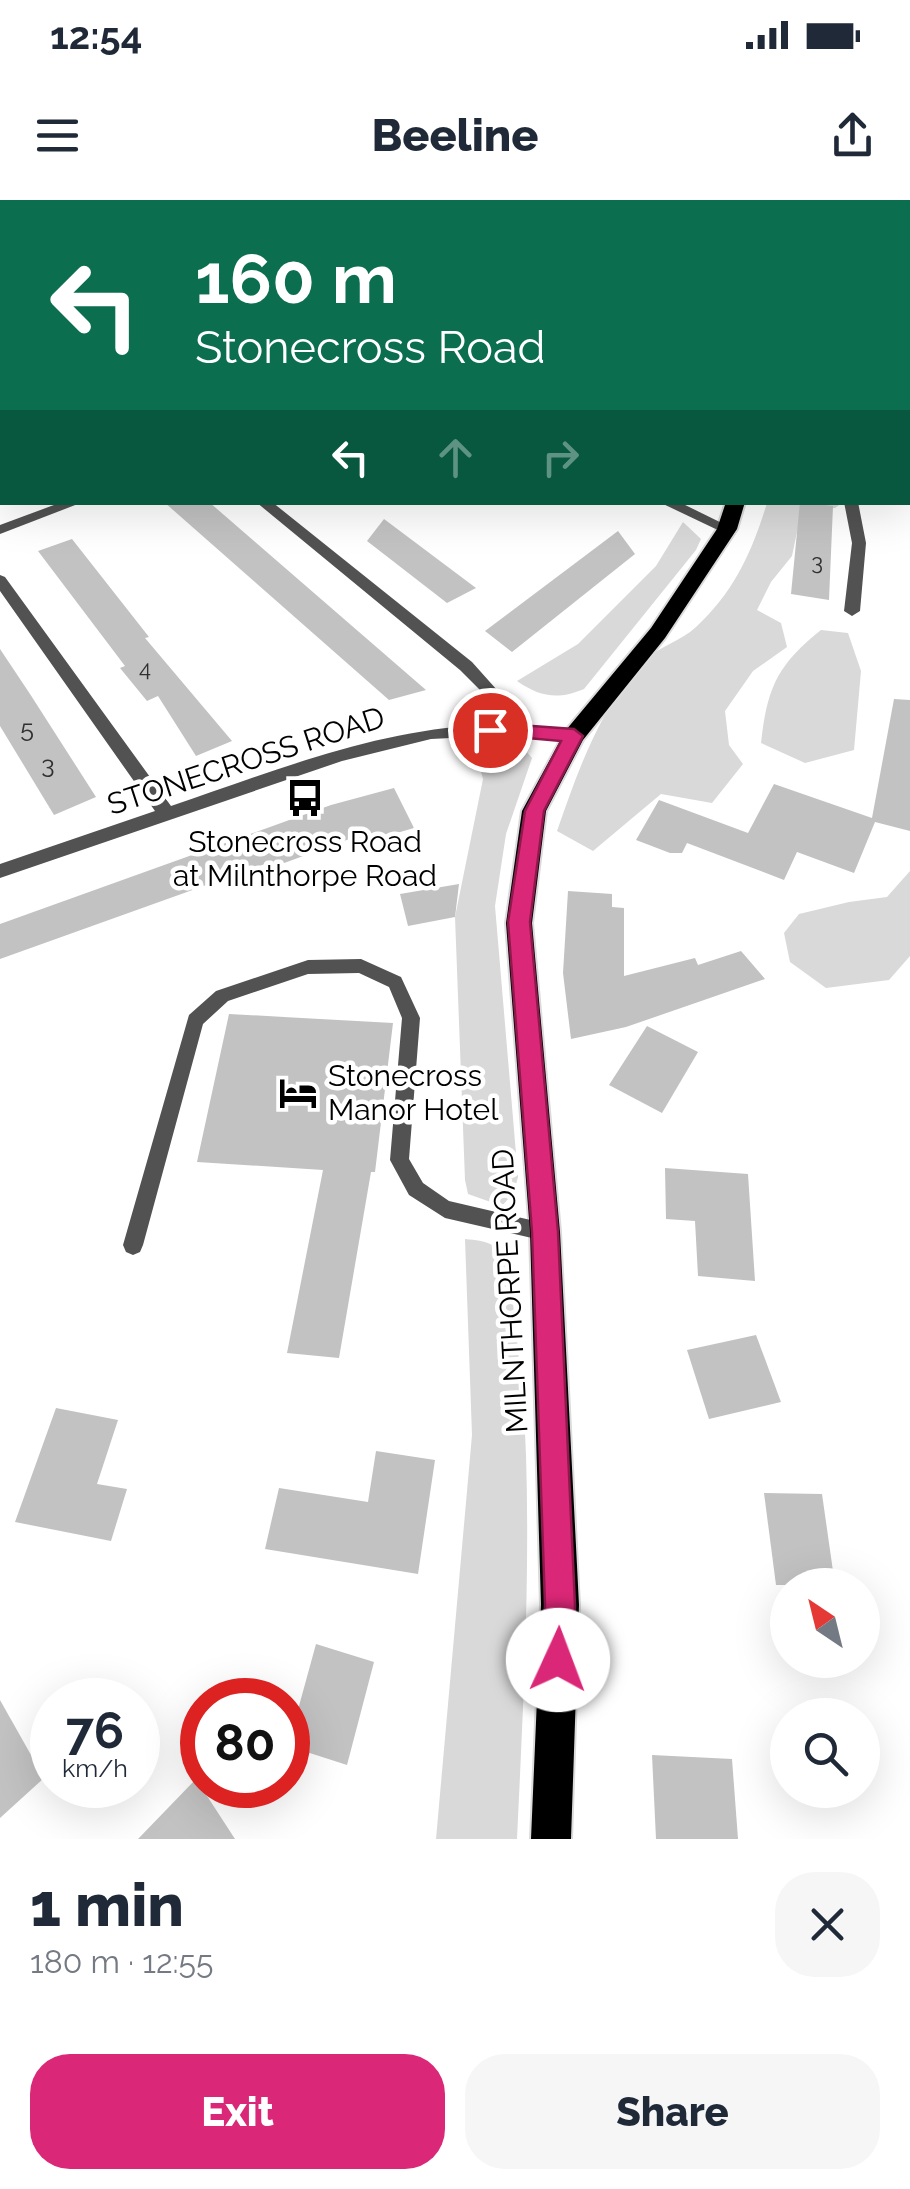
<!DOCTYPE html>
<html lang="en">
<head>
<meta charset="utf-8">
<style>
	:root { --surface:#fff; --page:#f6f6f7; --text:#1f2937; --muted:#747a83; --accent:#db2777 }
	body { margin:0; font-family:Raleway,sans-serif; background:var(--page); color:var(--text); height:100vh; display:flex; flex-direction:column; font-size:38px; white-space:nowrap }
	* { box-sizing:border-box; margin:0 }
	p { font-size:32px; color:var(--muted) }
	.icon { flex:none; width:55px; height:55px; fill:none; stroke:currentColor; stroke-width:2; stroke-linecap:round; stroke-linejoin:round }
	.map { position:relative; height:1639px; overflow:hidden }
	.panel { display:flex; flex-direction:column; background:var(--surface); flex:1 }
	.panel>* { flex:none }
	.top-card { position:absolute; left:0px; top:0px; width:910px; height:305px; box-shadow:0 10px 40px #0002; background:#0b6e4f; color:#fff; overflow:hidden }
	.needle { width:65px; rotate:325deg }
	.controls { position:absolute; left:770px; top:1368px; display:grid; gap:20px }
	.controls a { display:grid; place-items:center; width:110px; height:110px; border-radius:50%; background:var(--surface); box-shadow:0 10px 40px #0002; font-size:50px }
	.speed { position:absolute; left:30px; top:1478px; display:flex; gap:20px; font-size:50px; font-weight:700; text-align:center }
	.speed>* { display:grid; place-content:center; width:130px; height:130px; border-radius:50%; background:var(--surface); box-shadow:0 10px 40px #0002; line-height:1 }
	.speed small { font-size:25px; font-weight:400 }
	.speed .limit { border:15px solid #d22; background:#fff; color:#111 }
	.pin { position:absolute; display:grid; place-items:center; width:85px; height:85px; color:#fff; margin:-42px; border:5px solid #fff; border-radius:50%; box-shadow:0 2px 10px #0007 }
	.me { position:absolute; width:110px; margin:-55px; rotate:2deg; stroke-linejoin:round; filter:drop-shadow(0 0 8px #0008) }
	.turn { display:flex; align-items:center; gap:35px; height:210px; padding:0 30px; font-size:45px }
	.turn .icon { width:130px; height:130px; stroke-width:2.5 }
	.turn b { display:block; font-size:70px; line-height:85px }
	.lanes { display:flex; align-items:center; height:95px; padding:0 30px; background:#0003; justify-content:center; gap:50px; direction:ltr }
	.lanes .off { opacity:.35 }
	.round { display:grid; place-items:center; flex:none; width:105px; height:105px; border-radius:40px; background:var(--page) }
	.headline { display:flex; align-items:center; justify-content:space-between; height:170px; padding:0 30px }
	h1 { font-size:60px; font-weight:800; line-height:75px }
	.primary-button { display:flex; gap:20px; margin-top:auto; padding:20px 30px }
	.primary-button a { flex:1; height:115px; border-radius:40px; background:var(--accent); color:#fff; font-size:40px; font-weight:800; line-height:115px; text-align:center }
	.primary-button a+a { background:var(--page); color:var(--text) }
	.status { display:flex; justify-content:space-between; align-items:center; height:70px; padding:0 50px; background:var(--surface); direction:ltr }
	.status svg { height:28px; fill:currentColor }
	header { display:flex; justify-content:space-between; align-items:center; height:130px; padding:0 30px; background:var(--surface); font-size:45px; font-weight:800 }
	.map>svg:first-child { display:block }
	.green { fill:#d9d9d9 }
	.building { fill:#c2c2c2 }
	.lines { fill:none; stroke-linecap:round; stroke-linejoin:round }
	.trunk-casing { stroke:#dbdbdb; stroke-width:4 }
	.service { fill:#525252; fill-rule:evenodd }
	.minor { fill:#525252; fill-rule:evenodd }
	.trunk { fill:#000; fill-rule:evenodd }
	.route { fill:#db2777; stroke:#8e194d; stroke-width:2.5 }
	.labels { text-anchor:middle; stroke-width:9; stroke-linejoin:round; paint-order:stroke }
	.far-number-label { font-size:22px; fill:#303030 }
	.number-label { font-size:25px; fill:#303030 }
	.street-label { font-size:30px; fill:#000; stroke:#fff }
	.poi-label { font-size:30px; fill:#000; stroke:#fff }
</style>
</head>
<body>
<div class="status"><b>12:54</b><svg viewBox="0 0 49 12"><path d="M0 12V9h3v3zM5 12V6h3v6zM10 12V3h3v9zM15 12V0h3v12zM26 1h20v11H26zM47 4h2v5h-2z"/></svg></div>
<header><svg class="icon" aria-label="menu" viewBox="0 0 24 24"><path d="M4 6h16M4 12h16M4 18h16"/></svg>Beeline<svg class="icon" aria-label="share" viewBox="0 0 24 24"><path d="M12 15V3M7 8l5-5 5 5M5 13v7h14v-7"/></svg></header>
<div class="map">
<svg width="910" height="1639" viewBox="0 0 910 1639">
	<rect width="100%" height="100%" fill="#fff"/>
	<g class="green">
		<path d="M 46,0 L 466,0 L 43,2 Z"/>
		<path d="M 767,303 L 842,303 L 835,308 L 809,308 L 797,332 L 792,356 L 771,382 L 757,410 L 781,423 L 787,447 L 753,471 L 725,511 L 729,545 L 743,564 L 712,603 L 661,594 L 593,651 L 557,631 C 578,571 599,509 644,461 C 658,447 681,441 696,427 C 734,392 752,352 767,303 Z"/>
		<path d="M 683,322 L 701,339 L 696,350 L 584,489 C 558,500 540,497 517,481 L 578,444 L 656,366 Z"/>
		<path d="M 821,430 L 848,433 L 861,471 L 854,550 L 805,563 L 761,543 C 767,488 777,465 821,430 Z"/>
		<path d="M 507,548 L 525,550 L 532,558 L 506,634 L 495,706 L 518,977 L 514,992 L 502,1006 L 468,994 L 465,980 L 455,717 L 483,579 L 475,549 Z"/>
		<path d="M 910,671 L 910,756 L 889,780 L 826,788 L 790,762 L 784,733 L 799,714 L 849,702 L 887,697 Z"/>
		<path d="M 465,1039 C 487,1041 498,1043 509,1064 C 515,1128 524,1191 526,1255 C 530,1383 523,1511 517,1639 L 436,1639 L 472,1235 Z"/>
	</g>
	<g class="building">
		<path d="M 164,302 L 209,302 L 426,490 L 389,500 Z"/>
		<path d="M 800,302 L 833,306 L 829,400 L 791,394 Z"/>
		<path d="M 384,319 L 476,388 L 447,403 L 367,341 Z"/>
		<path d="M 618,331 L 635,354 L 512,452 L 485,431 Z"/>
		<path d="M 72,339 L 149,437 L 145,438 L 232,541 L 196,556 L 158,496 L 147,501 L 120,468 L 125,466 L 38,351 Z"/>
		<path d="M 0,449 L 30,494 L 96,597 L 54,615 L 0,526 Z"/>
		<path d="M 894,499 L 910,500 L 910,631 L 875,622 L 854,673 L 797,652 L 784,680 L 687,643 L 682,653 L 670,653 L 636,640 L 659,600 L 748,633 L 774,584 L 872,618 Z"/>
		<path d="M 394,588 L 414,628 L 355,645 L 352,638 L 268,669 L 265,664 L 0,759 L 0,724 L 331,605 Z"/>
		<path d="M 459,684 L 455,717 L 408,726 L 400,694 Z"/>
		<path d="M 568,691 L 612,694 L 612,707 L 624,708 L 624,776 L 695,758 L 698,765 L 741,751 L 765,779 L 626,827 L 571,839 L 563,773 Z"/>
		<path d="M 229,814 L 393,823 L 375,972 L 371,972 L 339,1158 L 287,1153 L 323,970 L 197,962 Z"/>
		<path d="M 647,826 L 698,852 L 662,913 L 609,885 Z"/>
		<path d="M 665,968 L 748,974 L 755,1081 L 698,1076 L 695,1021 L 666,1019 Z"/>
		<path d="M 756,1135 L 781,1202 L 709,1219 L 687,1150 Z"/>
		<path d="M 56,1208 L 118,1220 L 97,1284 L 127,1289 L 111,1341 L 15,1322 Z"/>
		<path d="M 376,1251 L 435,1260 L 418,1374 L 265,1349 L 279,1288 L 368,1302 Z"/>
		<path d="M 764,1293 L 822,1294 L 835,1385 L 776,1385 Z"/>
		<path d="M 316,1444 L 374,1462 L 347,1565 L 288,1546 Z"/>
		<path d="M 0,1500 L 44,1578 L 0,1618 Z"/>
		<path d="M 652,1555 L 732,1559 L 738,1639 L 656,1639 Z"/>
		<path d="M 196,1579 L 235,1639 L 138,1639 Z"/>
	</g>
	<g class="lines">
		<g class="trunk-casing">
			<g id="trunk">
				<rect x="830" y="0" width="14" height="2"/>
				<path d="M 726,302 L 745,302 L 737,329 L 665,438 L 583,540 L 546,611 L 532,723 L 560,1032 L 579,1405 L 571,1639 L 531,1639 L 541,1405 L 530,1032 L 506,723 L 522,611 L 566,530 L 651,428 L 717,329 Z"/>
			</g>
		</g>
		<path class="service" d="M 361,759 L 401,777 L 420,818 L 409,959 L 423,983 L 449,1001 L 552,1025 L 555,1032 L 552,1039 L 545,1041 L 445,1018 L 409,995 L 390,960 L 402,818 L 389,787 L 359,773 L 308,774 L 228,801 L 203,824 L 143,1045 L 140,1052 L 133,1055 L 126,1052 L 123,1045 L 189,815 L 216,791 L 308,760 Z"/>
		<g class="minor">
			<rect x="908" y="65" width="2" height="7"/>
			<rect x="0" y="101" width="2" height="6"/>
			<path d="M 2,184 L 2,192 L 0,193 L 0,185 Z"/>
			<path d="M 62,302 L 83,302 L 0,334 L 0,325 Z"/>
			<path d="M 256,302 L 272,302 L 472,462 L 497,490 L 498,525 L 574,530 L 582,536 L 580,540 L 490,536 L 431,539 L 342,561 L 0,678 L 0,664 L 155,611 L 0,391 L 0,375 L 5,377 L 171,606 C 272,572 374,530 482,525 L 481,491 L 460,470 Z"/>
			<path d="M 659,302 L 679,302 L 734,329 L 722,332 Z"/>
			<path d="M 844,302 L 858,302 L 866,343 L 860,411 L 852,416 L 844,411 L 852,343 Z"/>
		</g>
		<use href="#trunk" class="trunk"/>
	</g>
	<path class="route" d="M 490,523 L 574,529 L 583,536 L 544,611 L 530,722 L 558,1032 L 575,1405 L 574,1460 L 569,1471 L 558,1475 L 547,1471 L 542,1460 L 545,1405 L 532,1032 L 508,722 L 525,611 L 561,541 L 484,534 L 481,530 Z"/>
	<defs>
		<g id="bus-bare" transform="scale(3)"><path d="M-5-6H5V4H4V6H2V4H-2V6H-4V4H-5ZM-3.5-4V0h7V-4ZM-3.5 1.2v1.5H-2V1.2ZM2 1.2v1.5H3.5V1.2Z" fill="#000" stroke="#fff" stroke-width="2.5" paint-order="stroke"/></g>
		<g id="hotel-bare" transform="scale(3)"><path d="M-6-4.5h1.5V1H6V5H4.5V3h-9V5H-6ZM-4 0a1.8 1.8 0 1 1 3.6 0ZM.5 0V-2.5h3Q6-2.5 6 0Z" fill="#000" stroke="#fff" stroke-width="2.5" paint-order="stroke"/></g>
	</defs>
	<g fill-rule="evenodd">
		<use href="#bus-bare" x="305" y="598"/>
		<use href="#hotel-bare" x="298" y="893"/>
	</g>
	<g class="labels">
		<g class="far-number-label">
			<text x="817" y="370">3</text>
			<text x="145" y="476">4</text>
		</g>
		<g class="number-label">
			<text x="27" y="537">5</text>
			<text x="48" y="573">3</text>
		</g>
		<g class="street-label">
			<text transform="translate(246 561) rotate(-18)" y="10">STONECROSS ROAD</text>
			<text transform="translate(510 1091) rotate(-93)" y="10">MILNTHORPE ROAD</text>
		</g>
		<g class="poi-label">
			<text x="305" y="652">Stonecross Road<tspan x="305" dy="34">at Milnthorpe Road</tspan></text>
			<text x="328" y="886" text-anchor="start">Stonecross<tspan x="328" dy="34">Manor Hotel</tspan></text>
		</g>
	</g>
</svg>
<div class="controls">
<a><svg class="needle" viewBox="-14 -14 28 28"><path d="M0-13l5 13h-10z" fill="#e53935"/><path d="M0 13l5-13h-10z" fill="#747a83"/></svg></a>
<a><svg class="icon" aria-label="search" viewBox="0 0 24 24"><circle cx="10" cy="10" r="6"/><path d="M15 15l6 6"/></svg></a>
</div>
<div class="speed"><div>76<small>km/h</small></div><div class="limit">80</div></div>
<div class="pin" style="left:490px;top:530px;background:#d93025"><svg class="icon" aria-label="arrive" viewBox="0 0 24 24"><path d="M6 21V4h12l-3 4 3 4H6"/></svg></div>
<svg class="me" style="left:558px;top:1460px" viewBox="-20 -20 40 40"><circle r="19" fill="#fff"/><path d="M0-13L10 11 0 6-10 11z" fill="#db2777"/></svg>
<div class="top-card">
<div class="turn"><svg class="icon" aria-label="left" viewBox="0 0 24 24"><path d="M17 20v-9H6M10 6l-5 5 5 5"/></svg><div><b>160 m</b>Stonecross Road</div></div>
<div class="lanes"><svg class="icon" aria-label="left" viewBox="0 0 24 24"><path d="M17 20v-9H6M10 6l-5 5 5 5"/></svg><svg class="icon off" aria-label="ahead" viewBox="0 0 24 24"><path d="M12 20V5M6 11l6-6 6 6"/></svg><svg class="icon off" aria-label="right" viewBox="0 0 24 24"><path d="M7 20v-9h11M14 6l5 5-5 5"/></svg></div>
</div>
</div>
<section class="panel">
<div class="headline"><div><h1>1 min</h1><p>180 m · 12:55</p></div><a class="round"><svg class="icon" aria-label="close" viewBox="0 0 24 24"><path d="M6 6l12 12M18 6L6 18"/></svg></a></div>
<div class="primary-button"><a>Exit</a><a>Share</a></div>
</section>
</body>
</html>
